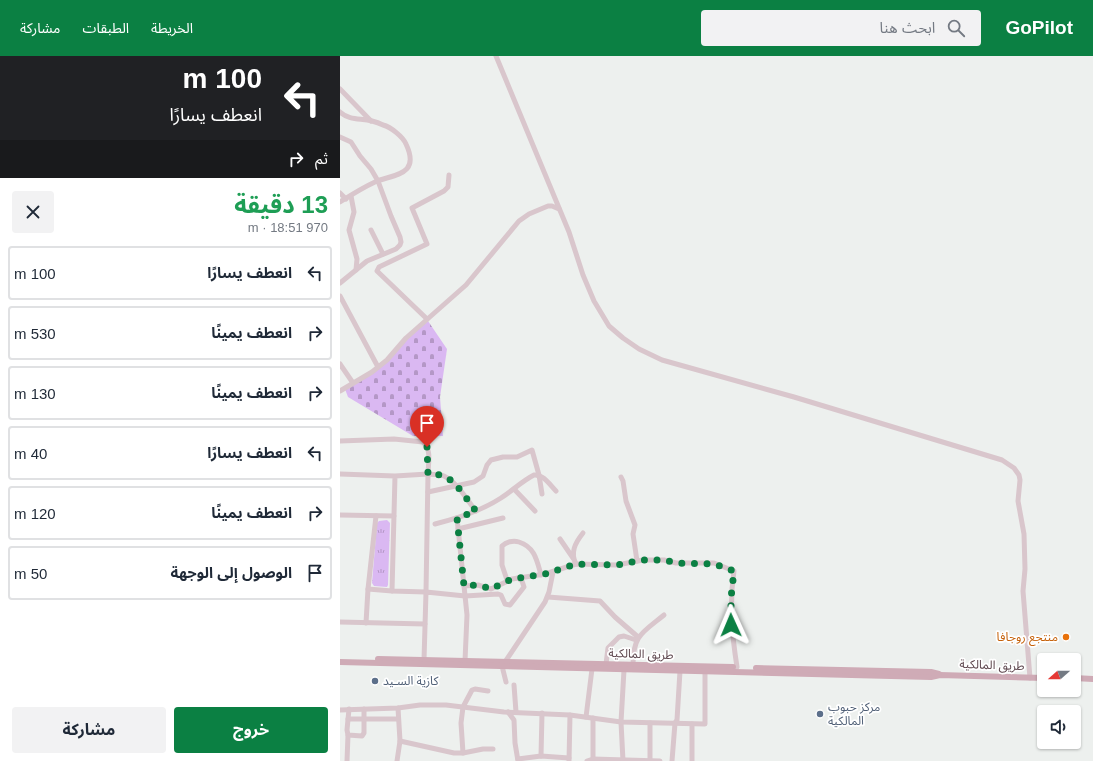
<!DOCTYPE html>
<html lang="ar">
<head>
<meta charset="utf-8">
<style>
	:root { --surface:#fff; --page:#f2f2f3; --text:#1f2937; --muted:#747a83; --line:#e0e1e3; --accent:#0b8043 }
	body { margin:0; font-family:Helvetica,"Noto Sans Arabic",sans-serif; background:var(--page); color:var(--text); direction:rtl; height:100vh; display:flex; flex-direction:column; font-size:15px; white-space:nowrap }
	* { box-sizing:border-box; margin:0 }
	p { font-size:13px; color:var(--muted) }
	.icon { flex:none; width:22px; height:22px; fill:none; stroke:currentColor; stroke-width:2; stroke-linecap:round; stroke-linejoin:round }
	.map { position:relative; flex:1; overflow:hidden; direction:ltr }
	.side { display:flex; flex-direction:column; background:var(--surface); width:340px }
	.side>* { flex:none }
	.guide { background:#202124; color:#fff; overflow:hidden }
	.needle { width:26px; rotate:249deg }
	.controls { position:absolute; left:697px; top:597px; display:grid; gap:8px }
	.controls a { display:grid; place-items:center; width:44px; height:44px; border-radius:4px; background:var(--surface); box-shadow:0 1px 3px #0004; font-size:20px }
	.pin { position:absolute; display:grid; place-items:center; width:34px; height:34px; color:#fff; margin:-41px -17px; border-radius:50% 50% 50% 0; rotate:-45deg; box-shadow:0 0 4px #0007 }
	.pin .icon { rotate:45deg }
	.me { position:absolute; width:44px; margin:-22px; rotate:359deg; stroke-linejoin:round; filter:drop-shadow(0 0 3px #0008) }
	.turn { display:flex; align-items:center; gap:14px; height:84px; padding:0 12px; font-size:18px }
	.turn .icon { width:52px; height:52px; stroke-width:2.5 }
	.turn b { display:block; font-size:28px; line-height:34px }
	.then { display:flex; align-items:center; height:38px; padding:0 12px; background:#0003; gap:8px; font-size:15px }
	.round { display:grid; place-items:center; flex:none; width:42px; height:42px; border-radius:4px; background:var(--page) }
	.headline { display:flex; align-items:center; justify-content:space-between; height:68px; padding:0 12px }
	h1 { font-size:24px; font-weight:700; line-height:30px; color:#1e9e55 }
	.button { display:flex; gap:8px; margin-top:auto; padding:8px 12px }
	.button a { flex:1; height:46px; border-radius:4px; background:var(--accent); color:#fff; font-size:16px; font-weight:700; line-height:46px; text-align:center }
	.button a+a { background:var(--page); color:var(--text) }
	ul { padding:0; list-style:none }
	li { display:flex; align-items:center; gap:12px; height:54px; margin:0 8px 6px; padding:0 4px; border:2px solid var(--line); border-radius:4px }
	li div { flex:1 }
	li b { display:block; font-size:15px }
	li em { font-style:normal }
	header { display:flex; align-items:center; gap:24px; box-sizing:border-box; height:56px; padding:0 20px; background:var(--accent); color:#fff }
	header strong { font-size:19px }
	nav { display:flex; gap:22px; margin-inline-start:auto; font-size:14px }
	.search { width:280px; height:36px; background:var(--page); display:flex; align-items:center; gap:10px; box-sizing:border-box; padding:0 14px; border-radius:4px; color:var(--muted); font-size:15px }
	main { display:flex; flex:1; min-height:0 }
	.map>svg:first-child { display:block }
	.cemetery { fill:url(#cemetery-stones) }
	.park { fill:url(#park-tufts) }
	.lines { fill:none; stroke-linecap:round; stroke-linejoin:round }
	.minor { stroke:#d9c6cc; stroke-width:5 }
	.major { stroke:#cfabb6; stroke-width:6 }
	.route { stroke:#0b8043; stroke-width:7; stroke-dasharray:0 12.6 }
	.food-dot { fill:#e8710a; stroke:#fff; stroke-width:1.5 }
	.service-dot { fill:#5c6f8a; stroke:#fff; stroke-width:1.5 }
	.labels { text-anchor:middle; stroke-width:3.5; stroke-linejoin:round; paint-order:stroke }
	.food-label { font-size:12px; fill:#c56008; stroke:#fff; text-anchor:end }
	.street-label { font-size:12px; fill:#5c454c; stroke:#fff }
	.service-label { font-size:12px; fill:#4e5e75; stroke:#fff; text-anchor:start }
</style>
</head>
<body>
<header>
<strong>GoPilot</strong>
<div class="search"><svg class="icon" aria-label="search" viewBox="0 0 24 24"><circle cx="10" cy="10" r="6"/><path d="M15 15l6 6"/></svg>ابحث هنا</div>
<nav><a>الخريطة</a><a>الطبقات</a><a>مشاركة</a></nav>
</header>
<main>
<div class="map">
<svg width="753" height="705" viewBox="0 0 753 705">
	<defs>
		<pattern id="cemetery-stones" width="16" height="16" patternUnits="userSpaceOnUse"><rect width="16" height="16" fill="#dab8f2"/><path d="M2 7V4a2 2 0 0 1 4 0v3zM10 15v-3a2 2 0 0 1 4 0v3z" fill="#b497c6"/></pattern>
		<pattern id="park-tufts" width="24" height="20" patternUnits="userSpaceOnUse"><rect width="24" height="20" fill="#dab8f2"/><path d="M3 7l-1-3M5 7V3M7 7l1-3M15 17l-1-3M17 17v-4M19 17l1-3" fill="none" stroke="#b497c6"/></pattern>
	</defs>
	<rect width="100%" height="100%" fill="#edf0ee"/>
	<path class="cemetery" d="M 88,265 L 107,293 L 100,341 L 103,380 L 73,380 L 8,341 L 5,333 L 45,308 L 66,283 Z"/>
	<path class="park" d="M 47,464 L 50,467 L 48,529 L 47,531 L 34,530 L 32,527 L 37,467 L 39,465 Z"/>
	<g class="lines">
		<g class="minor">
			<path d="M 156,0 L 229,176 L 243,219 L 254,245 L 269,270 L 283,282 L 299,293 L 322,304 L 454,341 L 662,404 L 674,412 L 679,419 L 680,424 L 678,445 L 684,478 L 685,513 L 683,535 L 690,622"/>
			<path d="M 0,33 L 31,65"/>
			<path d="M 0,56 C 10,65 20,62 32,65 C 36,66 39,67 43,69 C 51,71 63,81 66,88 C 81,120 53,118 35,126 C 22,132 11,139 0,146"/>
			<path d="M 0,81 L 11,86 L 20,100 L 31,113 L 38,125 L 51,160 L 60,181 L 61,186 L 60,189 L 56,193 L 27,205 L 0,227"/>
			<path d="M 0,137 L 6,143"/>
			<path d="M 11,140 L 14,156 L 9,174 L 17,203 L 16,214"/>
			<path d="M 31,174 L 43,198"/>
			<path d="M 0,240 L 38,311"/>
			<path d="M 87,263 L 37,215 L 39,211 L 87,188 L 72,152 L 104,135 L 108,131 L 109,119"/>
			<path d="M 0,308 L 13,327"/>
			<path d="M 0,335 L 32,316 L 47,304 L 66,282 L 126,229 L 179,165 L 189,158 L 208,150 L 212,150 L 219,153"/>
			<path d="M 0,385 L 54,383 L 83,386 C 92,393 88,409 88,418 C 93,419 99,418 104,420 C 117,426 127,444 136,455"/>
			<path d="M 0,418 L 55,420 L 88,418 L 86,536 L 52,535 L 55,420"/>
			<path d="M 281,421 L 283,425 L 286,445 L 295,469 L 293,478 L 297,505"/>
			<path d="M 174,433 L 195,455"/>
			<path d="M 88,436 L 134,426 L 143,420 L 147,409 L 151,404 L 163,401 L 177,401 L 192,394 L 199,419 L 202,438"/>
			<path d="M 0,459 L 54,460"/>
			<path d="M 117,462 L 127,559 L 125,605"/>
			<path d="M 95,468 C 119,462 141,455 161,442 C 172,435 182,425 194,419 C 203,418 210,429 216,435"/>
			<path d="M 118,473 L 163,462"/>
			<path d="M 220,483 L 233,502"/>
			<path d="M 236,508 C 230,497 235,487 243,477"/>
			<path d="M 167,524 L 162,509 L 162,490 C 166,486 173,484 179,486 C 195,491 197,505 201,519"/>
			<path d="M 124,530 L 138,529 L 151,533 L 172,523 L 205,518 L 236,508 L 277,509 L 303,504 L 324,504 L 336,507 L 374,507 L 394,515 C 389,548 392,579 397,611"/>
			<path d="M 28,533 L 36,460"/>
			<path d="M 208,541 L 260,545 L 275,561 L 298,581"/>
			<path d="M 0,566 L 85,568"/>
			<path d="M 26,567 L 28,533 L 52,535"/>
			<path d="M 84,604 L 86,536 L 125,540 L 158,538 L 161,539 L 165,548 L 170,549 L 184,531 L 182,525 L 178,522"/>
			<path d="M 165,606 L 205,546 L 209,536 L 213,516"/>
			<path d="M 266,608 L 268,592 L 279,581 L 284,580 L 296,584"/>
			<path d="M 293,609 C 293,579 302,577 324,559"/>
			<path d="M 162,610 L 166,626"/>
			<path d="M 174,629 L 176,656"/>
			<path d="M 9,653 L 7,674 L 8,679 L 22,680 L 24,677 L 24,653"/>
			<path d="M 0,654 L 58,652 L 80,649 L 106,649 L 164,656 L 230,659 L 281,666 L 365,668 L 365,615"/>
			<path d="M 168,656 L 174,664 L 175,687 L 178,705"/>
			<path d="M 246,661 L 252,613"/>
			<path d="M 253,662 L 253,703"/>
			<path d="M 8,663 L 58,663"/>
			<path d="M 352,668 L 352,705"/>
			<path d="M 60,685 L 114,697 L 123,697 L 121,667 L 123,651 L 132,634 L 135,633 L 148,635"/>
			<path d="M 123,697 L 143,693 L 153,693"/>
			<path d="M 201,700 L 202,657"/>
			<path d="M 178,703 L 201,700 L 229,702"/>
			<path d="M 7,705 L 8,679"/>
			<path d="M 57,705 L 60,685 L 58,652"/>
			<path d="M 229,705 L 230,659"/>
			<path d="M 247,705 L 253,703 L 320,705"/>
			<path d="M 283,705 L 281,666 L 284,614"/>
			<path d="M 310,705 L 310,667"/>
			<path d="M 332,705 L 335,667 L 337,664 L 340,615"/>
		</g>
		<g class="major">
			<path d="M 38,603 L 393,611"/>
			<path d="M 0,606 L 591,621 L 600,619 L 704,622"/>
			<path d="M 416,612 L 591,616 L 599,618"/>
			<path d="M 734,622 L 753,623"/>
		</g>
	</g>
	<g class="lines">
		<path class="route" d="M 87,391 L 88,418 C 93,419 99,418 104,420 C 117,426 127,444 136,455 L 117,462 L 124,530 L 138,529 L 151,533 L 172,523 L 205,518 L 236,508 L 277,509 L 303,504 L 324,504 L 336,507 L 374,508 L 394,515 L 391,542 L 391,569"/>
	</g>
	<circle class="food-dot" cx="726" cy="581" r="4"/>
	<g class="service-dot">
		<circle cx="35" cy="625" r="4"/>
		<circle cx="480" cy="658" r="4"/>
	</g>
	<g class="labels">
		<g class="food-label">
			<text x="718" y="585">منتجع روجافا</text>
		</g>
		<g class="street-label">
			<text transform="translate(301 598) rotate(2)" y="4">طريق المالكية</text>
			<text transform="translate(652 609) rotate(2)" y="4">طريق المالكية</text>
		</g>
		<g class="service-label">
			<text x="43" y="629">كازية السـيد</text>
			<text x="488" y="655">مركز حبوب<tspan x="488" dy="14">المالكية</tspan></text>
		</g>
	</g>
</svg>
<div class="controls">
<a><svg class="needle" viewBox="-14 -14 28 28"><path d="M0-13l5 13h-10z" fill="#e53935"/><path d="M0 13l5-13h-10z" fill="#747a83"/></svg></a>
<a><svg class="icon" aria-label="sound" viewBox="0 0 24 24"><path d="M4 9h4l5-4v14l-5-4H4zM17 9q2 3 0 6"/></svg></a>
</div>
<div class="pin" style="left:87px;top:391px;background:#d93025"><svg class="icon" aria-label="arrive" viewBox="0 0 24 24"><path d="M6 21V4h12l-3 4 3 4H6"/></svg></div>
<svg class="me" style="left:391px;top:569px" viewBox="-20 -20 40 40"><path d="M0-17L14 15 0 8-14 15z" fill="#0b8043" stroke="#fff" stroke-width="4"/></svg>
</div>
<section class="side">
<div class="guide">
<div class="turn"><svg class="icon" aria-label="left" viewBox="0 0 24 24"><path d="M17 20v-9H6M10 6l-5 5 5 5"/></svg><div><b>100 m</b>انعطف يسارًا</div></div>
<div class="then">ثم<svg class="icon" aria-label="right" viewBox="0 0 24 24"><path d="M7 20v-9h11M14 6l5 5-5 5"/></svg></div>
</div>
<div class="headline"><div><h1>13 دقيقة</h1><p>970 m · 18:51</p></div><a class="round"><svg class="icon" aria-label="close" viewBox="0 0 24 24"><path d="M6 6l12 12M18 6L6 18"/></svg></a></div>
<ul>
<li><svg class="icon" aria-label="left" viewBox="0 0 24 24"><path d="M17 20v-9H6M10 6l-5 5 5 5"/></svg><div><b>انعطف يسارًا</b></div><em>100 m</em></li>
<li><svg class="icon" aria-label="right" viewBox="0 0 24 24"><path d="M7 20v-9h11M14 6l5 5-5 5"/></svg><div><b>انعطف يمينًا</b></div><em>530 m</em></li>
<li><svg class="icon" aria-label="right" viewBox="0 0 24 24"><path d="M7 20v-9h11M14 6l5 5-5 5"/></svg><div><b>انعطف يمينًا</b></div><em>130 m</em></li>
<li><svg class="icon" aria-label="left" viewBox="0 0 24 24"><path d="M17 20v-9H6M10 6l-5 5 5 5"/></svg><div><b>انعطف يسارًا</b></div><em>40 m</em></li>
<li><svg class="icon" aria-label="right" viewBox="0 0 24 24"><path d="M7 20v-9h11M14 6l5 5-5 5"/></svg><div><b>انعطف يمينًا</b></div><em>120 m</em></li>
<li><svg class="icon" aria-label="arrive" viewBox="0 0 24 24"><path d="M6 21V4h12l-3 4 3 4H6"/></svg><div><b>الوصول إلى الوجهة</b></div><em>50 m</em></li>
</ul>
<div class="button"><a>خروج</a><a>مشاركة</a></div>
</section>
</main>
</body>
</html>
